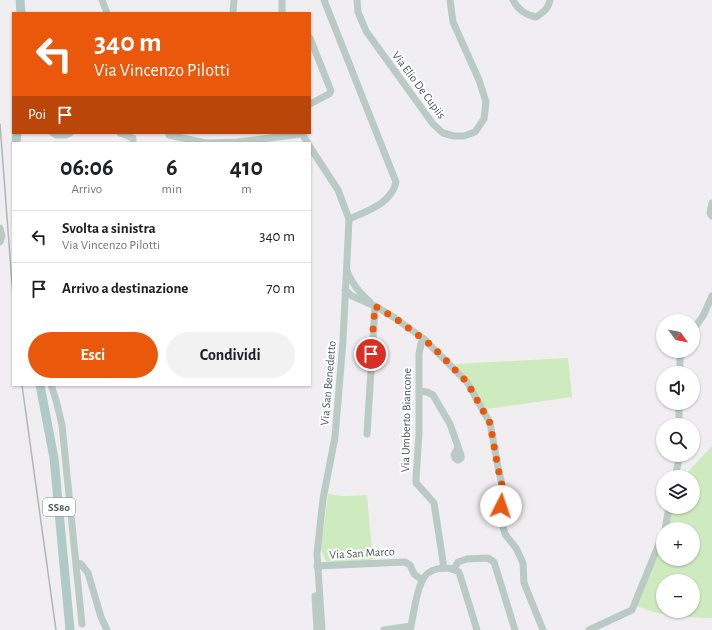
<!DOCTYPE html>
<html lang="it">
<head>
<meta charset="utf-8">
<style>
	:root { --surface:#fff; --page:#f2f2f2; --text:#202124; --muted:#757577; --line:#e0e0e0; --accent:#ea580c }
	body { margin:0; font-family:"Alegreya Sans",sans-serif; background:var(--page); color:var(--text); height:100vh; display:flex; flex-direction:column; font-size:15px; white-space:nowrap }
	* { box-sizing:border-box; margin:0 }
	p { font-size:13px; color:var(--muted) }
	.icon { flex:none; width:22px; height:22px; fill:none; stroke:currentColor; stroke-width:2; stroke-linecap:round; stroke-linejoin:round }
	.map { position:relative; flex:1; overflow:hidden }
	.sheet { position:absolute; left:12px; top:142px; width:299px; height:244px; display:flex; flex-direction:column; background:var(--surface); border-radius:0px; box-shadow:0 1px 3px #0004 }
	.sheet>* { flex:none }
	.banner { position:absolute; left:12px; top:12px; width:299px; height:122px; border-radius:0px; box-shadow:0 1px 3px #0004; background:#ea580c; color:#fff; overflow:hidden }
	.needle { width:26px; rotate:123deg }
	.tools { position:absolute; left:656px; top:314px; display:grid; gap:8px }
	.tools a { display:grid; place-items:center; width:44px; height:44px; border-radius:50%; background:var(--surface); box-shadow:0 1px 3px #0004; font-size:20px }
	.pin { position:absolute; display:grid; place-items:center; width:34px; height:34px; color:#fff; margin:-17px; border:2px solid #fff; border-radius:50%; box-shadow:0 1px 4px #0007 }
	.me { position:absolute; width:44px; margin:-22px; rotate:4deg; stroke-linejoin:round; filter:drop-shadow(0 0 3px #0008) }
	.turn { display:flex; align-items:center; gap:14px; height:84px; padding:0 16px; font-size:18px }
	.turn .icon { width:52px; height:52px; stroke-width:2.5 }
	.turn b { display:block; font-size:28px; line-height:34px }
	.then { display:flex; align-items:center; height:38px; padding:0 16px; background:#0003; gap:8px; font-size:15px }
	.eta { display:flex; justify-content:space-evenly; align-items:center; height:68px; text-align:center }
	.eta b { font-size:24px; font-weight:600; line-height:28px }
	.action { display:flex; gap:8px; margin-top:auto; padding:8px 16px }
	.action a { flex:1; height:46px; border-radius:24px; background:var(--accent); color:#fff; font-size:16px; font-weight:600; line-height:46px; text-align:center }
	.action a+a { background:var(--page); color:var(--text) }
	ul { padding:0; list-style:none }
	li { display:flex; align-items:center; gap:12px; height:52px; padding:0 16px; border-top:1px solid var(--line) }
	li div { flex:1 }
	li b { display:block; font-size:15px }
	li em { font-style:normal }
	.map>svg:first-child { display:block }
	.green { fill:#ceebbf; fill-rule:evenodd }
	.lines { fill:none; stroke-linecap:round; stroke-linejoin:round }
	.minor { stroke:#bacac5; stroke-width:7 }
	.major { stroke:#b0cbc5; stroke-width:9 }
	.rail { stroke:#b0b8b7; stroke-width:1.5 }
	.route { stroke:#ea580c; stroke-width:7; stroke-dasharray:0 12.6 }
	.labels { text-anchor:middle; stroke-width:4; stroke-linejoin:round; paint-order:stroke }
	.shield { fill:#fff; stroke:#7f8c88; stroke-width:1 }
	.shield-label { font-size:11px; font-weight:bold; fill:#485a55 }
	.street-label { font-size:12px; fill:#485a55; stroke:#fff }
</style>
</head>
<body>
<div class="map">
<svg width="712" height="630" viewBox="0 0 712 630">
	<rect width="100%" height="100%" fill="#f0eef0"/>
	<g class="green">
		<path d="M 568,358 L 572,397 L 486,409 L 469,379 L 455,364 Z"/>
		<path d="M 711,447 L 712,447 L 712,618 C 685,617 663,617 637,606 L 663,537 L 663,559 L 693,559 L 693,529 L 666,529 L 672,507 L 693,507 L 693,477 L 683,477 ZM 663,581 L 693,581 L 693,611 L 663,611 Z"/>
		<path d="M 328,494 L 344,496 L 367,495 L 373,562 L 328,563 L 325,560 L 321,549 Z"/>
	</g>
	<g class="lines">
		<g class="minor">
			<path d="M 102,0 L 107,13"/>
			<path d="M 324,0 L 396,182 C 392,203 367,211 349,219"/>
			<path d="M 357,0 L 358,12 L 366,31 L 433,124 L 443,133 L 454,136 L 464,136 L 475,132 L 484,119 L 486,102 L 479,80 L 453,22 L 450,0"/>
			<path d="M 513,0 C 518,10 525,15 536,17 C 544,12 548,9 550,0"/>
			<path d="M 233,13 L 234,0"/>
			<path d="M 282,13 L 282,0"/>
			<path d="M 310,38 L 331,91 L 329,94 L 310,104"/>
			<path d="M 53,133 L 56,135 L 66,135 L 70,133"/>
			<path d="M 120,133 L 133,138 L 133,143"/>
			<path d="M 301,133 L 308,143"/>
			<path d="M 169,135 L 206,143 L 237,142 L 302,134"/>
			<path d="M 310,147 L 338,190 L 349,219 L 343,341 L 335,437 L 323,499 L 317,554 L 322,630"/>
			<path d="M 712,203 L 710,213 L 712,216"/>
			<path d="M 0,228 L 2,236 L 0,242"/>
			<path d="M 347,271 C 352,284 359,292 370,302"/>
			<path d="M 345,290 L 352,296 L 375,306 L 395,318 L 424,339 L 467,382 L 490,423 L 498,467 L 504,494 L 499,511 L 505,534 L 516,548 L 523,563 L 524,583 L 543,630"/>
			<path d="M 693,330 L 703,316 L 712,296"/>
			<path d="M 424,339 L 421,343 L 419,354 L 419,434 L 416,478 L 416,483 L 419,486 L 434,503 L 444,568"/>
			<path d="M 680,373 L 680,358 L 683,351"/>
			<path d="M 51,385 L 56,400 L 62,425 L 82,624"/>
			<path d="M 419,391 L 427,392 L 433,395 L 450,424 L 461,455 L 461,458 L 458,460 L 455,458 L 454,455 L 458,447"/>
			<path d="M 679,403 L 679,419 L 683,425"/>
			<path d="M 367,434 L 375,306"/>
			<path d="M 675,477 L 680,455"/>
			<path d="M 665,529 L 669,507"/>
			<path d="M 77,563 L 81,564 L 88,573 L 101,617 L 107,630"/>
			<path d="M 317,566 L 405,562 L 410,565 L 414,574 L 422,580"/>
			<path d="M 454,569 L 458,562 L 467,559 L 488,558 L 494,562 L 515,630"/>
			<path d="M 315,596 L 317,630"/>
			<path d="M 384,630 L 411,626"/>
			<path d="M 410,630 C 414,615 415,595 422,581 C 428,567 447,565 459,572 L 477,630"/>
			<path d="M 589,630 L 632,610 L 663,534"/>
		</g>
		<g class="major">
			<path d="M 20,0 L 21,13"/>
			<path d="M 16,143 L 17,133"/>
			<path d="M 40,385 L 54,458 L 70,630"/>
		</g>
		<g class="rail">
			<path d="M 0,124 L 13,297"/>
			<path d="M 22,385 L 56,630"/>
		</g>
	</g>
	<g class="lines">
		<path class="route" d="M 371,354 L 375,306 L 395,318 L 431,345 L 467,382 L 490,423 L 498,468 L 504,494 L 501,506"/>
	</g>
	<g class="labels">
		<rect class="shield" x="43" y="498" width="32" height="18" rx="3"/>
		<g class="shield-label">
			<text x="59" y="511">SS80</text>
		</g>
		<g class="street-label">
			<text transform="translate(419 85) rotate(53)" y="4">Via Elio De Cupiis</text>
			<text transform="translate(328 383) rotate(-85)" y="4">Via San Benedetto</text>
			<text transform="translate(406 420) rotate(-89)" y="4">Via Umberto Biancone</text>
			<text transform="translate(362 553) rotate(-3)" y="4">Via San Marco</text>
		</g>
	</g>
</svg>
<div class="tools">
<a><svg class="needle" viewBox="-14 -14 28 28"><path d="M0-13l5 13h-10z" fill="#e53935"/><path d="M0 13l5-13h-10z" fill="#757577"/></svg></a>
<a><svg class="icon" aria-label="sound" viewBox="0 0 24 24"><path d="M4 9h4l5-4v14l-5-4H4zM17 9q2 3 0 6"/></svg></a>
<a><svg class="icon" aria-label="search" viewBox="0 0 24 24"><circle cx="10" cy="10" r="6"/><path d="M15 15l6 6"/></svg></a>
<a><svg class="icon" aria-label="layers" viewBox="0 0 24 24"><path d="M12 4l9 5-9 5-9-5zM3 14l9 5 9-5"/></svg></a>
<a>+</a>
<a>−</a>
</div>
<div class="pin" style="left:371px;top:354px;background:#d93025"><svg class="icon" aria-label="arrive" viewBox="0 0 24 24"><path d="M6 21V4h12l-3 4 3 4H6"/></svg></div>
<svg class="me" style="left:501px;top:506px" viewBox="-20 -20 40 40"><circle r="19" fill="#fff"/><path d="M0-13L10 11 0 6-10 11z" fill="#ea580c"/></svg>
<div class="banner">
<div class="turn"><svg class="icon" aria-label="left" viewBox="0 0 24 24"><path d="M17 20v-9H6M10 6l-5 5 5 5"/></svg><div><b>340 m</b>Via Vincenzo Pilotti</div></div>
<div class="then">Poi<svg class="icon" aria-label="arrive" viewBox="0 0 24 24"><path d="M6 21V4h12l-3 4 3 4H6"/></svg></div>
</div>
<section class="sheet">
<div class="eta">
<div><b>06:06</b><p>Arrivo</p></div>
<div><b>6</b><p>min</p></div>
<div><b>410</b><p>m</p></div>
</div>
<ul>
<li><svg class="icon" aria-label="left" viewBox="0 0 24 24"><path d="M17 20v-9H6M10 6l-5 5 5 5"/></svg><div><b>Svolta a sinistra</b><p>Via Vincenzo Pilotti</p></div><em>340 m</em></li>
<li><svg class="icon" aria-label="arrive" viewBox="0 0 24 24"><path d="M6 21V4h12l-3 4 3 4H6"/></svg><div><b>Arrivo a destinazione</b></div><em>70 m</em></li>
</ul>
<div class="action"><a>Esci</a><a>Condividi</a></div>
</section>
</div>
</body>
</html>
